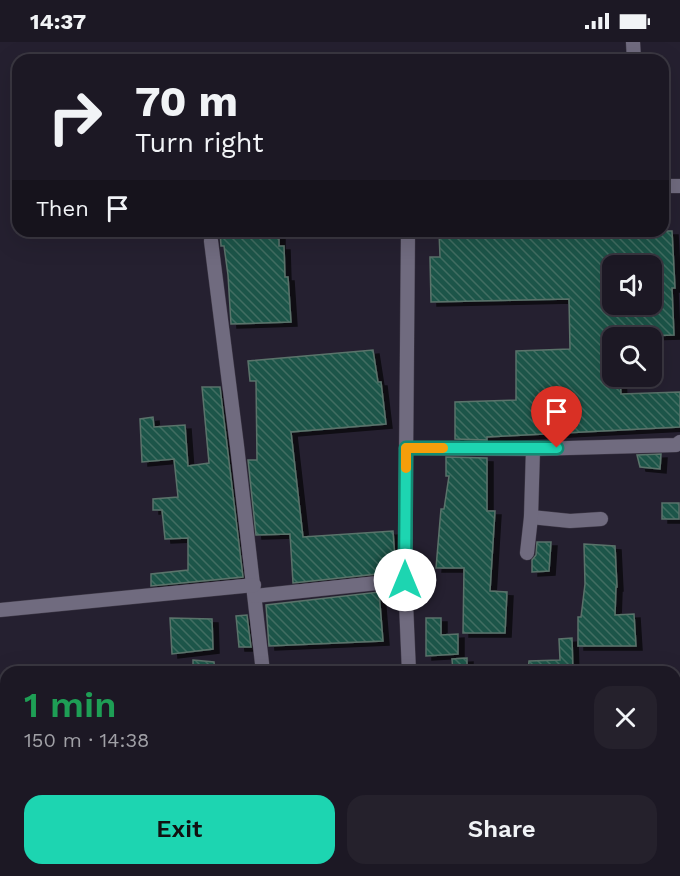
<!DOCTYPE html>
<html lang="en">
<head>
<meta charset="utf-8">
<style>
	:root { --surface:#1c1824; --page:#25212c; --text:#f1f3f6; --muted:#a0a0a6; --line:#3a3741; --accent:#1dd5b1 }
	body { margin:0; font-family:"Work Sans",sans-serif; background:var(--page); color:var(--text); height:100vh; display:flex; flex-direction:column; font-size:22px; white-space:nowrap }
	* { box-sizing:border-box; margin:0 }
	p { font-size:20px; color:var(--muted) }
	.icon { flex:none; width:33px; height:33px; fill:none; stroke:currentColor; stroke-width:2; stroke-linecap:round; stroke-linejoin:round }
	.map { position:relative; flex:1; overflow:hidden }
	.drawer { position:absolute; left:0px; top:624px; width:681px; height:210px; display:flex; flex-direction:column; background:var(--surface); border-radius:18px 18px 0 0; box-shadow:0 6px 24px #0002,0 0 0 2px var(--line) }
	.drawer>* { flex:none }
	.hud { position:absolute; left:12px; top:12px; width:657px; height:183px; border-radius:18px; box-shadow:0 6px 24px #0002,0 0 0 2px var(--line); background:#1c1824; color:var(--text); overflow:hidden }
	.controls { position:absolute; left:602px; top:213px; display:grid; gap:12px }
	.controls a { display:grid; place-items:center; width:60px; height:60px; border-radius:12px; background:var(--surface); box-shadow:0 6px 24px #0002,0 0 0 2px var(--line); font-size:30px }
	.pin { position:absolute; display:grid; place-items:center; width:51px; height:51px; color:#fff; margin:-62px -26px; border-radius:50% 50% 50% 0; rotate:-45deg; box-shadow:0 0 6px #0007 }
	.pin .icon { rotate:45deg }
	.me { position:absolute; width:66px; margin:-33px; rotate:0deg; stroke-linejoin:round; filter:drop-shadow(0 0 4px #0008) }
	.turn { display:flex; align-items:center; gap:21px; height:126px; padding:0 24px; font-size:27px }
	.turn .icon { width:78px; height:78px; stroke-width:2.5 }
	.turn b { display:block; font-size:42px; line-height:51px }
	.then { display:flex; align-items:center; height:57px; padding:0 24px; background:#0003; gap:12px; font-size:22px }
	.round { display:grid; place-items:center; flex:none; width:63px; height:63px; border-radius:18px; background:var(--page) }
	.headline { display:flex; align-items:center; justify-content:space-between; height:102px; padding:0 24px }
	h1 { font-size:36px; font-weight:600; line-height:45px; color:#1e9e55 }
	.action { display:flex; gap:12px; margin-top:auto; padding:12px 24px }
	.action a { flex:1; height:69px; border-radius:18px; background:var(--accent); color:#111; font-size:24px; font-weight:600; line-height:69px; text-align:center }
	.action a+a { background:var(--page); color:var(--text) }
	.status { display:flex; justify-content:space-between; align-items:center; height:42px; padding:0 30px; background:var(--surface); direction:ltr }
	.status svg { height:16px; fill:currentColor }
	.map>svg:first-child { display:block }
	.building { fill:url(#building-back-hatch); stroke:#5a736b; stroke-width:1.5; fill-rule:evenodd; filter:url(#shadow) }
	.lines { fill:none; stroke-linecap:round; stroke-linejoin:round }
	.minor-casing { stroke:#403b49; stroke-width:15 }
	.secondary-casing { stroke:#403b49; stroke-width:20 }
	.minor { stroke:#706b7f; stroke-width:14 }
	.secondary { stroke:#706b7f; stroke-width:18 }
	.route-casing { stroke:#138a73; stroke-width:15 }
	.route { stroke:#1dd5b1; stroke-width:10 }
	.slow { stroke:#f59e0b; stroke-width:10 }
</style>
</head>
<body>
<div class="status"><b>14:37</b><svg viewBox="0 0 49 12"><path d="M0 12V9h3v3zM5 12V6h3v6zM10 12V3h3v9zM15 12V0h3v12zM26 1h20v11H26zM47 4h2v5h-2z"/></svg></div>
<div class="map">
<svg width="680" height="834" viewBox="0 0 680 834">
	<defs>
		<pattern id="building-back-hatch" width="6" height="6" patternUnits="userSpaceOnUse" patternTransform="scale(1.5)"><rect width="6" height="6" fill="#1f5548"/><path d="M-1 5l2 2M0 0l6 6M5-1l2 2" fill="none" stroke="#406e63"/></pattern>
		<filter id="shadow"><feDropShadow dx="6" dy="4" stdDeviation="0" flood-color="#0009"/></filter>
	</defs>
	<rect width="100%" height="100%" fill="#252030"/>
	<g class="building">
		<path d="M 220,189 L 279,189 L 279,204 L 284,204 L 285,235 L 288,235 L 291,280 L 231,282 L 228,233 L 224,204 L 221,204 Z"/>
		<path d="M 439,189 L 672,189 L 675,246 L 672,246 L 674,293 L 612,295 L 612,334 L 620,334 L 621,352 L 680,350 L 680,385 L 487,395 L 487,398 L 455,397 L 455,360 L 516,358 L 516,309 L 570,307 L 569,257 L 431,260 L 430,215 L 440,215 ZM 612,224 L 651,224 L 651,262 L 612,262 Z"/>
		<path d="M 373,308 L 378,340 L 381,340 L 386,382 L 291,390 L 303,495 L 393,489 L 396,530 L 293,541 L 290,492 L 256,493 L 248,418 L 257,418 L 256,339 L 250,339 L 248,319 Z"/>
		<path d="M 202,345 L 220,345 L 243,535 L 151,544 L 151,532 L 188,528 L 188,496 L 165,497 L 162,468 L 153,468 L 153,457 L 178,455 L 174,417 L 142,420 L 140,377 L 153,375 L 154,385 L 185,383 L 188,424 L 209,421 Z"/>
		<path d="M 661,412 L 660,427 L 640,425 L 637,413 Z"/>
		<path d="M 446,415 L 487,416 L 487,469 L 495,469 L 490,549 L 507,550 L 505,591 L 463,591 L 464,526 L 436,526 L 441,467 L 444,467 L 449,434 L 446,434 Z"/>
		<rect x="662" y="461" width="17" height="16"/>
		<path d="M 537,500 L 551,500 L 549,529 L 532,530 L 532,518 L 536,513 Z"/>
		<path d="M 584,502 L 615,504 L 617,545 L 616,545 L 615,573 L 634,572 L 636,604 L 578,604 L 578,575 L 581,575 L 585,542 Z"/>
		<path d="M 379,550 L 383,599 L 269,604 L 266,563 Z"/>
		<path d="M 247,573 L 251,605 L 239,605 L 236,574 Z"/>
		<path d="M 170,576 L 212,577 L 213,607 L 172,612 Z"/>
		<path d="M 426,576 L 441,576 L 441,593 L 458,592 L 458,612 L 426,614 Z"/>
		<path d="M 572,596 L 573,630 L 528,630 L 529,619 L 560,618 L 559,597 Z"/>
		<path d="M 467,616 L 467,630 L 453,630 L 452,617 Z"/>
		<path d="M 193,618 L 214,620 L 215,630 L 193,630 Z"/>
	</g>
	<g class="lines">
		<g class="minor-casing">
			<g id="minor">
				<path d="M 633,0 L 634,18"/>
				<path d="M 663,144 L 680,144"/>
				<path d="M 408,189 L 405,538 L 409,630"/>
				<path d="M 211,199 L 237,404 L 263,630"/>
				<path d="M 406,406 L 533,407 L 676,403 L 680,400"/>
				<path d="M 531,475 L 570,479 L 601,477"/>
				<path d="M 527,511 L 531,475 L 533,407"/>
				<path d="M 255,554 L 405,538"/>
				<path d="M 0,568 L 254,543"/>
				<path d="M 675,682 L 680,682"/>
			</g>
		</g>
		<g class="secondary-casing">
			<path id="secondary" d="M 0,697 L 6,825"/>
		</g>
		<use href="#minor" class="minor"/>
		<use href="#secondary" class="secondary"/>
	</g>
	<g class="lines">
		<g class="route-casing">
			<path id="route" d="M 405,538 L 406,406 L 557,406"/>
		</g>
		<use href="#route" class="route"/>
		<path class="slow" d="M 406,426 L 406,406 L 443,406"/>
	</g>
</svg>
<div class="controls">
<a><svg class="icon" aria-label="sound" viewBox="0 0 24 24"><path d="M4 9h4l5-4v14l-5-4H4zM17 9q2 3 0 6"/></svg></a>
<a><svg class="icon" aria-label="search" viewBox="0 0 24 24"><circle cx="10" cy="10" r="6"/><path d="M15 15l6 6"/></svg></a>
</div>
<div class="pin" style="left:557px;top:406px;background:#d93025"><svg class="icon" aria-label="arrive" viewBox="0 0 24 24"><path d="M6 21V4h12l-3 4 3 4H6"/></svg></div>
<svg class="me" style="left:405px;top:538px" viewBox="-20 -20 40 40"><circle r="19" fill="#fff"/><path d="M0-13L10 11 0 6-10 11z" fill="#1dd5b1"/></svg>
<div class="hud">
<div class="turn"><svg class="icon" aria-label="right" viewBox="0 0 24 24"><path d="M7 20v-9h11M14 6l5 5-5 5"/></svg><div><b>70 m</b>Turn right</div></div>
<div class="then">Then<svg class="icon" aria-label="arrive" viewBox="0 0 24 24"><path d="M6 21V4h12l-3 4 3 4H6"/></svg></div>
</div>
<section class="drawer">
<div class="headline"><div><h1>1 min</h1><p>150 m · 14:38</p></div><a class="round"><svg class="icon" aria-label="close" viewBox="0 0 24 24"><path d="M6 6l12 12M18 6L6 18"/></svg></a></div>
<div class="action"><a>Exit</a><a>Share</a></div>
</section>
</div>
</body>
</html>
